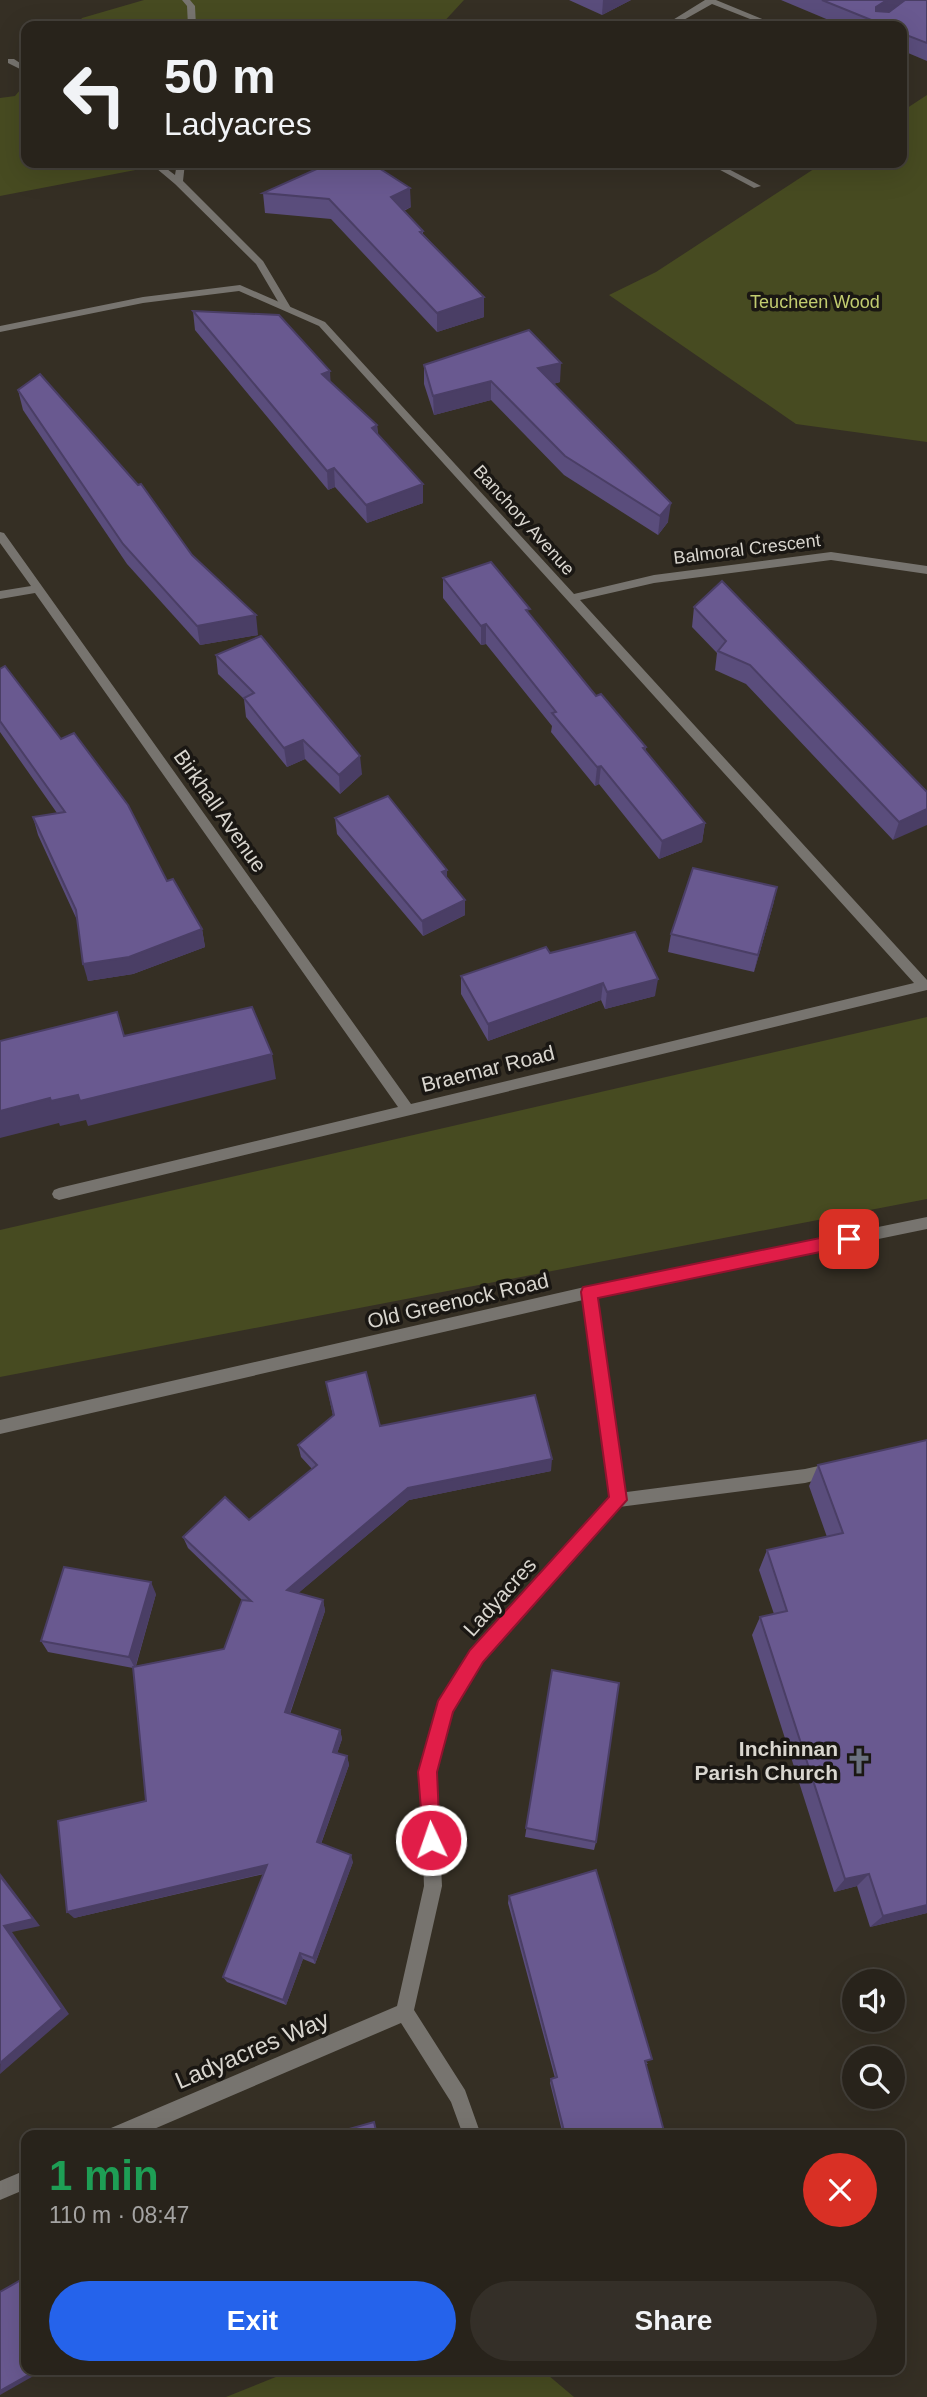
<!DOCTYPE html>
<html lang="en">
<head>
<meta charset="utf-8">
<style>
	:root { --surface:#28231b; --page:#342f28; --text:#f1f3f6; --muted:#a5a4a3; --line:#44403a; --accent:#2563eb }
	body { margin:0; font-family:Arial,sans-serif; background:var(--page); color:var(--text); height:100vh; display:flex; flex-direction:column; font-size:26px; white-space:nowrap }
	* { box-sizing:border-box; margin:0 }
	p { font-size:23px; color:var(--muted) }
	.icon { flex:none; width:38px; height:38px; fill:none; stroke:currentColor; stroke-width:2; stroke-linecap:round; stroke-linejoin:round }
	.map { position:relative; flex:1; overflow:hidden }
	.side { position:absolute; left:21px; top:2130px; width:884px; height:245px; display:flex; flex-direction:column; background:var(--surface); border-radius:14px; box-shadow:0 7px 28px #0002,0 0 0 2px var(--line) }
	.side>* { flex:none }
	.top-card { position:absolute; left:21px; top:21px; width:886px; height:147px; border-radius:14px; box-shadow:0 7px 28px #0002,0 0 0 2px var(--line); background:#28231b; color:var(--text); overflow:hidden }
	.tools { position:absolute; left:842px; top:1969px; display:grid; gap:14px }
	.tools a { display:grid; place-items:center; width:63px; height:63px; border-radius:50%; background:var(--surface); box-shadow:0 7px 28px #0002,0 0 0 2px var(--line); font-size:35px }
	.pin { position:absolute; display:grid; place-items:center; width:60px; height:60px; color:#fff; margin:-30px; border-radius:14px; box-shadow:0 4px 10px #0006 }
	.me { position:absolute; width:77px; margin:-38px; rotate:357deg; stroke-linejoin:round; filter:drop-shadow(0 0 5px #0008) }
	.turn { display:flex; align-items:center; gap:24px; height:147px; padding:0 28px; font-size:32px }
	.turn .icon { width:91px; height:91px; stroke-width:2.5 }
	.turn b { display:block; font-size:49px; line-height:60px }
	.round { display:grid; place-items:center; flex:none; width:74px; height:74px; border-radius:37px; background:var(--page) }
	.head { display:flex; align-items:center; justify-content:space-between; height:119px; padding:0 28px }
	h1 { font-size:42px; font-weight:600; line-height:52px; color:#1e9e55 }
	.primary-button { display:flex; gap:14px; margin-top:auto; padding:14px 28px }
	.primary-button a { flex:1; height:80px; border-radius:42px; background:var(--accent); color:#fff; font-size:28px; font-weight:600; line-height:80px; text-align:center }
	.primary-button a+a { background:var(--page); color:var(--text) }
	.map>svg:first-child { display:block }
	.green { fill:#474b21 }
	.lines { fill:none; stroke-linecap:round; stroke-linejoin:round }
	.service { fill:#77746f; fill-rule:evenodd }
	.minor { fill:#77746f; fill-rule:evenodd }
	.wall { fill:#5a4d7c }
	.shaded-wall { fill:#4a3e65 }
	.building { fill:#695990; stroke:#4a3e65; stroke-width:2 }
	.route { fill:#e11d48; stroke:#92132f; stroke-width:2 }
	.labels { text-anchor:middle; stroke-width:7; stroke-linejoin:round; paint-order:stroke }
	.far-park-label { font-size:18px; fill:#c2cc6f; stroke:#1a1713 }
	.far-street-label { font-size:18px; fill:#d9d6cf; stroke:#1a1713 }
	.street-label { font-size:21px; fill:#d9d6cf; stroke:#1a1713 }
	.poi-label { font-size:21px; font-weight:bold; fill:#d9d6cf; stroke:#1a1713; text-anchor:end }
	.near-street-label { font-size:24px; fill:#d9d6cf; stroke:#1a1713 }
</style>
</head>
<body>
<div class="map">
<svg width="927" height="2397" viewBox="0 0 927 2397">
	<rect width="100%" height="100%" fill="#352f24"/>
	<g class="green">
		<path d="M 144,0 L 464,0 L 440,26 L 76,26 L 82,18 Z"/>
		<path d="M 26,83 L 26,163 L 172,163 L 0,196 L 0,98 L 15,96 Z"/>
		<path d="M 927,95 L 927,442 L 796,424 L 609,295 L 656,272 L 823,163 L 901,163 L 901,112 Z"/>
		<path d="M 927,1017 L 927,1199 L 0,1377 L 0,1230 Z"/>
		<path d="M 293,2370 L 542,2370 L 574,2397 L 226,2397 Z"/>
	</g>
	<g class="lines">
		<g class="service">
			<path d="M 182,0 L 190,0 L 195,6 L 196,26 L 188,26 L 187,6 Z"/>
			<path d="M 8,59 L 14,59 L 26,67 L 26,72 L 8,63 Z"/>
			<path d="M 150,163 L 159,163 L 175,175 L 177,163 L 185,163 L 183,181 L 263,261 L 291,308 L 289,310 L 283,310 L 256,264 L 175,184 Z"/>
			<path d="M 832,1463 L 837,1465 L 840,1470 L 837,1475 L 805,1483 L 619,1507 L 614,1505 L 611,1500 L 614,1495 L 619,1493 L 805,1469 Z"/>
		</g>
		<g class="minor">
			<path d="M 705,0 L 716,0 L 779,26 L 768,26 L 712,4 L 673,26 L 663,26 Z"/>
			<path d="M 707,163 L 717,163 L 761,186 L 754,188 Z"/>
			<path d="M 240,285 L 325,322 L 574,594 L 654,575 L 831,552 L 927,566 L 927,574 L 831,560 L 654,583 L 580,600 L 927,980 L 927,990 L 59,1200 L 54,1198 L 52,1194 L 54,1190 L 59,1188 L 398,1107 L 35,593 L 0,599 L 0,591 L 31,586 L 0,543 L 0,532 L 4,533 L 411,1104 L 914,983 L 319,326 L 239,291 L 143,303 L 0,332 L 0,326 L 143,297 Z"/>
			<path d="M 927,1217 L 927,1229 L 597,1297 L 627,1500 L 483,1662 L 451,1711 L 436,1772 L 442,1886 L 414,2010 L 465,2090 L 481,2135 L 463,2135 L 451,2102 L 401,2023 L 140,2135 L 109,2135 L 111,2128 L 397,2006 L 424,1886 L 420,1772 L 438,1702 L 471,1650 L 611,1498 L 583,1300 L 0,1434 L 0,1420 L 589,1286 Z"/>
			<path d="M 26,2170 L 26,2189 L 0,2200 L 0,2181 Z"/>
		</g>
	</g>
	<g class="wall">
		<path d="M 569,0 L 631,0 L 602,15 Z"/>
		<path d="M 781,0 L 927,0 L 927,61 L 901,50 L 901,26 L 843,26 Z"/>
		<path d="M 263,193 L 411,207 L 404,211 L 423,231 L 423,234 L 484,297 L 484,317 L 437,332 L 331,219 L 265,213 Z"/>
		<path d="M 193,311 L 331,382 L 377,425 L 378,434 L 423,503 L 367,523 L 335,487 L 328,490 L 195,330 Z"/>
		<path d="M 424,365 L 560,382 L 553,384 L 668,522 L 658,535 L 564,475 L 491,400 L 434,415 L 424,384 Z"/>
		<path d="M 18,390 L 258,635 L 200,645 L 127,564 L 23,410 Z"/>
		<path d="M 443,578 L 529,614 L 596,696 L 646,747 L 645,752 L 705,823 L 702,842 L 659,859 L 599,784 L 595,786 L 551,732 L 552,726 L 486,644 L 481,645 L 443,598 Z"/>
		<path d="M 694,607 L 927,792 L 893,840 L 746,684 L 715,670 L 717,653 L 692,627 Z"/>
		<path d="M 216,655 L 362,774 L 340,794 L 305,759 L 287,767 L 246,717 L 244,699 L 218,674 Z"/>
		<path d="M 0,669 L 167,881 L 202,929 L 205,947 L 133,974 L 88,981 L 77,920 L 38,835 L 33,817 L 57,813 L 0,732 Z"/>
		<path d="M 335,818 L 447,870 L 447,878 L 465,900 L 465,915 L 423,936 L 337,834 Z"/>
		<path d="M 777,887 L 773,905 L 754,972 L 668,952 L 671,934 Z"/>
		<path d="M 550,953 L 655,996 L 605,1009 L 601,1000 L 488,1041 L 461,994 L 461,976 Z"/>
		<path d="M 326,1382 L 380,1426 L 551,1471 L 409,1500 L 298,1593 L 323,1600 L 325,1611 L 290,1714 L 340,1730 L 342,1739 L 337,1753 L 347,1756 L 349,1765 L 321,1844 L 353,1862 L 315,1964 L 303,1959 L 286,2005 L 227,1982 L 223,1977 L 264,1874 L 74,1918 L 146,1801 L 133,1668 L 48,1652 L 41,1641 L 156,1594 L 136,1666 L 224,1649 L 242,1600 L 188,1548 L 183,1537 L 249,1520 L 312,1469 L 301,1457 L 298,1445 L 333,1416 Z"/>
		<path d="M 927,1440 L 927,1913 L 870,1927 L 857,1886 L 834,1892 L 752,1635 L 760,1617 L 774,1614 L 759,1570 L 767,1550 L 827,1537 L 809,1486 L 818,1465 Z"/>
		<path d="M 552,1670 L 596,1842 L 594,1850 L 525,1837 Z"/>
		<path d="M 509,1896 L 648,2064 L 645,2064 L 665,2135 L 563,2135 L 550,2083 L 551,2079 L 555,2078 L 508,1903 Z"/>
	</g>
	<g class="shaded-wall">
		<path d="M 603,0 L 631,0 L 602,15 Z"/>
		<path d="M 887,0 L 908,0 L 876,22 L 876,7 Z"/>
		<path d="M 410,188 L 411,207 L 391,216 L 391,197 Z"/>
		<path d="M 484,297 L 484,317 L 437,332 L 437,313 Z"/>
		<path d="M 561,363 L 560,382 L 538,388 L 538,368 Z"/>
		<path d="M 330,371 L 331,390 L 322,374 Z"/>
		<path d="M 491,381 L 491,400 L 434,415 L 433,396 Z"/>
		<path d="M 377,425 L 378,444 L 372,428 Z"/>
		<path d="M 334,468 L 335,487 L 328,490 L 327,471 Z"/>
		<path d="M 423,484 L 423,503 L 367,523 L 366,505 Z"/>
		<path d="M 671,503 L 668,522 L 658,535 L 660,516 Z"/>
		<path d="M 256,615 L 258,635 L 200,645 L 197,626 Z"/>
		<path d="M 486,624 L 486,644 L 481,645 L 481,626 Z"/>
		<path d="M 303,740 L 305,759 L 287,767 L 284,748 Z"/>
		<path d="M 360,756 L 362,774 L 340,794 L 339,775 Z"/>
		<path d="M 601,766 L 599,784 L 595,786 L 597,767 Z"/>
		<path d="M 927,809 L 927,825 L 893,840 L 899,822 Z"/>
		<path d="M 705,823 L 702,842 L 659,859 L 662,841 Z"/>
		<path d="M 447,870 L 447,885 L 442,872 Z"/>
		<path d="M 777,887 L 773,905 L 754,972 L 758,955 Z"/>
		<path d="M 465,900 L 465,915 L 423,936 L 422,921 Z"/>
		<path d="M 202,929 L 205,947 L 133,974 L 88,981 L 83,964 Z"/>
		<path d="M 658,979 L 655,996 L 605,1009 L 607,992 Z"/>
		<path d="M 603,983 L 601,1000 L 488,1041 L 488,1024 Z"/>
		<path d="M 272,1054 L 276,1079 L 88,1126 L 86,1120 L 60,1126 L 59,1123 L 0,1138 L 0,1111 L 50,1098 Z"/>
		<path d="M 552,1459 L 551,1471 L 409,1500 L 289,1601 L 287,1590 L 408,1488 Z"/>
		<path d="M 151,1582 L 156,1594 L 135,1668 L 129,1657 Z"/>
		<path d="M 323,1600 L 325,1611 L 287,1721 L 285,1712 Z"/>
		<path d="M 340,1730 L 342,1739 L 335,1760 L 333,1752 Z"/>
		<path d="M 347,1756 L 349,1765 L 319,1849 L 317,1842 Z"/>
		<path d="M 351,1855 L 353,1862 L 315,1964 L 313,1958 Z"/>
		<path d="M 267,1865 L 270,1872 L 74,1918 L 67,1912 Z"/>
		<path d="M 0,1873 L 40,1926 L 12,1932 L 69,2014 L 0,2074 L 4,1926 Z"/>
		<path d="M 869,1874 L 857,1886 L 834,1892 L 845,1879 Z"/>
		<path d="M 927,1905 L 927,1913 L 870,1927 L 883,1916 Z"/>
		<path d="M 300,1953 L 303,1959 L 286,2005 L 283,2000 Z"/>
		<path d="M 37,2370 L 44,2370 L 0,2395 L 0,2391 Z"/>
	</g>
	<g class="building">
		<path d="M 822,0 L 887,0 L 876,7 L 876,11 L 889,12 L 905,0 L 927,0 L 927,43 L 901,33 L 901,26 L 886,26 Z"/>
		<path d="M 330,163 L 371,163 L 410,188 L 391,197 L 423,231 L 420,232 L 484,297 L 437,313 L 329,199 L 263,193 Z"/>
		<path d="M 193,311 L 279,315 L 330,371 L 322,374 L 377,425 L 372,428 L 423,484 L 366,505 L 334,468 L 327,471 Z"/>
		<path d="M 529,330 L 561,363 L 538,368 L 671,503 L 660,516 L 565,456 L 491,381 L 433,396 L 424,365 Z"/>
		<path d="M 40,374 L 138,485 L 141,484 L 192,555 L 256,615 L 197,626 L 123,544 L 18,390 Z"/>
		<path d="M 491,562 L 530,609 L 526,610 L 596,696 L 601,694 L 646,747 L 643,748 L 705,823 L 662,841 L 601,766 L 597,767 L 552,713 L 556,712 L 486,624 L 481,626 L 443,578 Z"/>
		<path d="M 722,581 L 927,792 L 927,809 L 899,822 L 750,665 L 718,651 L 726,641 L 694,607 Z"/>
		<path d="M 261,636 L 360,756 L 339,775 L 303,740 L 284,748 L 244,698 L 254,693 L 216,655 Z"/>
		<path d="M 5,666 L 61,739 L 74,733 L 128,805 L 167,881 L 173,879 L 202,929 L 129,957 L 83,964 L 76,910 L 33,817 L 65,812 L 0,721 L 0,669 Z"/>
		<path d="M 388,796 L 447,870 L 442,872 L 465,900 L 422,921 L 335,818 Z"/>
		<path d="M 693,868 L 777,887 L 758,955 L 671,934 Z"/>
		<path d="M 635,932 L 658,979 L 607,992 L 603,983 L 488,1024 L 461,976 L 546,947 L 550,953 Z"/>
		<path d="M 252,1007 L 272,1054 L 80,1101 L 78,1095 L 51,1101 L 50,1098 L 0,1111 L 0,1041 L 117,1012 L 124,1036 Z"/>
		<path d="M 366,1372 L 380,1426 L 535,1395 L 552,1459 L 408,1488 L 287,1590 L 323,1600 L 285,1712 L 340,1730 L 333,1752 L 347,1756 L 317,1842 L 351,1855 L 313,1958 L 300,1953 L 283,2000 L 223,1977 L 267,1865 L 67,1912 L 58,1821 L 146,1801 L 133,1667 L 224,1649 L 242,1600 L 251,1601 L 183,1537 L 225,1497 L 249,1520 L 317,1465 L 298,1445 L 334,1415 L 326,1382 Z"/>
		<path d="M 927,1440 L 927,1905 L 883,1916 L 869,1874 L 845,1879 L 760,1617 L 787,1611 L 767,1550 L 843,1533 L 818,1465 Z"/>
		<path d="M 64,1567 L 151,1582 L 129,1657 L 41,1641 Z"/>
		<path d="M 552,1670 L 619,1683 L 596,1842 L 526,1828 Z"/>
		<path d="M 596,1870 L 652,2059 L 645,2061 L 665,2135 L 565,2135 L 551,2079 L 557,2077 L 509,1896 Z"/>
		<path d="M 0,1876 L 33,1919 L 4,1926 L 62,2009 L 0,2063 Z"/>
		<path d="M 374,2122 L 377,2135 L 328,2135 Z"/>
		<path d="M 26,2277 L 26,2370 L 37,2370 L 0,2391 L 0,2292 Z"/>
	</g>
	<path class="route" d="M 849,1232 L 857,1239 L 849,1246 L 598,1298 L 627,1500 L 483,1662 L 453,1712 L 437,1772 L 440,1840 L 438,1847 L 431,1850 L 424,1847 L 418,1772 L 438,1701 L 470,1650 L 609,1497 L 581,1292 L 583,1287 Z"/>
	<defs>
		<g id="church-bare" transform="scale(2.1)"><path d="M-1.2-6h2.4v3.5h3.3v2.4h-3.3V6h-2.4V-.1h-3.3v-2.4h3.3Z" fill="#6b7280" stroke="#1a1713" stroke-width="2.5" paint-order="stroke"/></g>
	</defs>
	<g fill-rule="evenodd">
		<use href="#church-bare" x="859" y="1761"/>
	</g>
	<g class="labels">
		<g class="far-park-label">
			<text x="815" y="308">Teucheen Wood</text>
		</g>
		<g class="far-street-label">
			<text transform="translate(524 520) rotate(48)" y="6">Banchory Avenue</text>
			<text transform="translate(747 549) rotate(-7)" y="6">Balmoral Crescent</text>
		</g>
		<g class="street-label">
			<text transform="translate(220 811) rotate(55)" y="7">Birkhall Avenue</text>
			<text transform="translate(488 1069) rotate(-14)" y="7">Braemar Road</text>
			<text transform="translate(458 1301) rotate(-13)" y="7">Old Greenock Road</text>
			<text transform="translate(500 1597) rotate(-48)" y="7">Ladyacres</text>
		</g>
		<g class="poi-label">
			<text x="838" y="1756">Inchinnan<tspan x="838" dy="24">Parish Church</tspan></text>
		</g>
		<g class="near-street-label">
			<text transform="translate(252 2050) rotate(-23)" y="8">Ladyacres Way</text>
		</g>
	</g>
</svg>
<div class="tools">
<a><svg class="icon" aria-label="sound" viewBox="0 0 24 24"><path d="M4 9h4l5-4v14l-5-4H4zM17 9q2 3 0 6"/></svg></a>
<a><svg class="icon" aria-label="search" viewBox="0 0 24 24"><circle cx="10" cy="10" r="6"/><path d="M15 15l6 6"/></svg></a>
</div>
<div class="pin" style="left:849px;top:1239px;background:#d93025"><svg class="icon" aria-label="arrive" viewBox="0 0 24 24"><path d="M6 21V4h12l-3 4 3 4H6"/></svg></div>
<svg class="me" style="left:431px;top:1840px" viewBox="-20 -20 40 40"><circle r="17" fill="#e11d48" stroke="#fff" stroke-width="3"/><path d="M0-11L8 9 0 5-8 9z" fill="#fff"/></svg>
<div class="top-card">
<div class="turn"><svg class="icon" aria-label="left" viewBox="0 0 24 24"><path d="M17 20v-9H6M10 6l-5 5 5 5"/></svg><div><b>50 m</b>Ladyacres</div></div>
</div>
<section class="side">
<div class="head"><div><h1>1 min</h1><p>110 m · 08:47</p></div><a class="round" style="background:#d93025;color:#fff"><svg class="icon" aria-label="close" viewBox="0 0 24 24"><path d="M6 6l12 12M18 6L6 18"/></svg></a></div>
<div class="primary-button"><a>Exit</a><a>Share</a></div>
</section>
</div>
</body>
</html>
